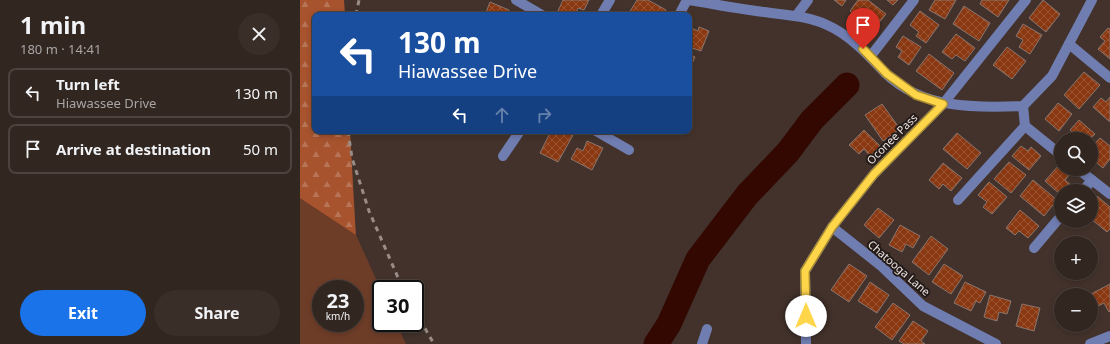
<!DOCTYPE html>
<html lang="en">
<head>
<meta charset="utf-8">
<style>
	:root { --surface:#322620; --page:#3a2e29; --text:#f1f3f6; --muted:#a8a5a5; --line:#4d433e; --accent:#1a73e8 }
	body { margin:0; font-family:"Noto Sans",sans-serif; background:var(--page); color:var(--text); height:100vh; display:flex; flex-direction:column; font-size:15px; white-space:nowrap }
	* { box-sizing:border-box; margin:0 }
	p { font-size:13px; color:var(--muted) }
	.icon { flex:none; width:22px; height:22px; fill:none; stroke:currentColor; stroke-width:2; stroke-linecap:round; stroke-linejoin:round }
	.map { position:relative; flex:1; overflow:hidden }
	.panel { display:flex; flex-direction:column; background:var(--surface); width:300px }
	.panel>* { flex:none }
	.top-card { position:absolute; left:12px; top:12px; width:380px; height:122px; border-radius:8px; box-shadow:0 2px 6px #0003,0 0 0 1px var(--line); background:#1a4fa0; color:#fff; overflow:hidden }
	.controls { position:absolute; left:754px; top:132px; display:grid; gap:8px }
	.controls a { display:grid; place-items:center; width:44px; height:44px; border-radius:50%; background:var(--surface); box-shadow:0 2px 6px #0003,0 0 0 1px var(--line); font-size:20px }
	.speed { position:absolute; left:12px; top:280px; display:flex; gap:8px; font-size:20px; font-weight:700; text-align:center }
	.speed>* { display:grid; place-content:center; width:52px; height:52px; border-radius:50%; background:var(--surface); box-shadow:0 2px 6px #0003,0 0 0 1px var(--line); line-height:1 }
	.speed small { font-size:10px; font-weight:400 }
	.speed .limit { border:2px solid #111; border-radius:6px; background:#fff; color:#111 }
	.pin { position:absolute; display:grid; place-items:center; width:34px; height:34px; color:#fff; margin:-41px -17px; border-radius:50% 50% 50% 0; rotate:-45deg; box-shadow:0 0 4px #0007 }
	.pin .icon { rotate:45deg }
	.me { position:absolute; width:44px; margin:-22px; rotate:0deg; stroke-linejoin:round; filter:drop-shadow(0 0 3px #0008) }
	.turn { display:flex; align-items:center; gap:14px; height:84px; padding:0 20px; font-size:18px }
	.turn .icon { width:52px; height:52px; stroke-width:2.5 }
	.turn b { display:block; font-size:28px; line-height:34px }
	.lanes { display:flex; align-items:center; height:38px; padding:0 20px; background:#0003; justify-content:center; gap:20px; direction:ltr }
	.lanes .off { opacity:.35 }
	.round { display:grid; place-items:center; flex:none; width:42px; height:42px; border-radius:21px; background:var(--page) }
	.summary { display:flex; align-items:center; justify-content:space-between; height:68px; padding:0 20px }
	h1 { font-size:24px; font-weight:700; line-height:30px }
	.action { display:flex; gap:8px; margin-top:auto; padding:8px 20px }
	.action a { flex:1; height:46px; border-radius:24px; background:var(--accent); color:#fff; font-size:16px; font-weight:700; line-height:46px; text-align:center }
	.action a+a { background:var(--page); color:var(--text) }
	ul { padding:0; list-style:none }
	li { display:flex; align-items:center; gap:12px; height:50px; margin:0 8px 6px; padding:0 12px; border:2px solid var(--line); border-radius:8px }
	li div { flex:1 }
	li b { display:block; font-size:15px }
	li em { font-style:normal }
	main { display:flex; flex:1; min-height:0 }
	.map>svg:first-child { display:block }
	.forest { fill:url(#forest-firs); fill-rule:evenodd }
	.park { fill:#6e3d28; fill-rule:evenodd }
	.lines { fill:none; stroke-linecap:round; stroke-linejoin:round }
	.river { stroke:#320800; stroke-width:25 }
	.building { fill:url(#building-cross-hatch); stroke:#89766e }
	.minor { stroke:#707db1; stroke-width:10 }
	.rail { stroke:#998c87; stroke-width:3; stroke-dasharray:5 5; stroke-linecap:butt }
	.route-casing { stroke:#a68a30; stroke-width:10 }
	.route { stroke:#ffd54a; stroke-width:7 }
	.labels { text-anchor:middle; stroke-width:4; stroke-linejoin:round; paint-order:stroke }
	.street-label { font-size:11px; fill:#f0e5e1; stroke:#231b18 }
</style>
</head>
<body>
<main>
<section class="panel">
<div class="summary"><div><h1>1 min</h1><p>180 m · 14:41</p></div><a class="round"><svg class="icon" aria-label="close" viewBox="0 0 24 24"><path d="M6 6l12 12M18 6L6 18"/></svg></a></div>
<ul>
<li><svg class="icon" aria-label="left" viewBox="0 0 24 24"><path d="M17 20v-9H6M10 6l-5 5 5 5"/></svg><div><b>Turn left</b><p>Hiawassee Drive</p></div><em>130 m</em></li>
<li><svg class="icon" aria-label="arrive" viewBox="0 0 24 24"><path d="M6 21V4h12l-3 4 3 4H6"/></svg><div><b>Arrive at destination</b></div><em>50 m</em></li>
</ul>
<div class="action"><a>Exit</a><a>Share</a></div>
</section>
<div class="map">
<svg width="810" height="344" viewBox="0 0 810 344">
	<defs>
		<pattern id="forest-firs" width="22" height="20" patternUnits="userSpaceOnUse"><rect width="22" height="20" fill="#a6532e"/><path d="M5 1l3.5 6h-7zM16 11l3.5 6h-7z" fill="#b77456"/></pattern>
		<pattern id="building-cross-hatch" width="8" height="8" patternUnits="userSpaceOnUse"><rect width="8" height="8" fill="#8a3811"/><path d="M0 0l8 8M0 8l8-8" fill="none" stroke="#9b5533"/></pattern>
	</defs>
	<rect width="100%" height="100%" fill="#42322b"/>
	<path class="forest" d="M 0,0 L 44,0 L 45,15 L 15,15 L 15,131 L 50,131 L 62,344 L 0,344 ZM 21,289 L 55,289 L 55,323 L 21,323 Z"/>
	<path class="park" d="M 0,198 L 56,235 L 81,290 L 81,323 L 96,323 L 106,344 L 0,344 ZM 21,289 L 55,289 L 55,323 L 21,323 Z"/>
	<g class="lines">
		<path class="river" d="M 356,344 L 369,324 L 398,259 L 447,195 L 488,152 L 512,120 L 547,85"/>
	</g>
	<g class="building">
		<path d="M 263,0 L 289,0 L 284,10 L 278,8 L 275,15 L 269,15 L 258,11 Z"/>
		<path d="M 337,0 L 348,0 L 366,10 L 363,15 L 332,15 L 329,13 Z"/>
		<path d="M 534,0 L 546,0 L 542,6 Z"/>
		<path d="M 558,0 L 568,0 L 586,14 L 573,30 L 550,11 Z"/>
		<path d="M 587,0 L 598,0 L 593,5 Z"/>
		<path d="M 635,0 L 656,0 L 645,19 L 629,10 Z"/>
		<path d="M 682,0 L 709,0 L 698,17 L 680,4 Z"/>
		<path d="M 743,0 L 760,14 L 746,32 L 729,18 Z"/>
		<path d="M 190,2 L 209,10 L 208,15 L 185,15 Z"/>
		<path d="M 664,6 L 690,23 L 679,41 L 653,24 Z"/>
		<path d="M 620,11 L 639,25 L 626,43 L 616,36 L 619,32 L 610,25 Z"/>
		<path d="M 723,24 L 742,35 L 730,54 L 719,47 L 723,40 L 716,36 Z"/>
		<path d="M 389,27 L 398,31 L 399,27 L 409,31 L 401,51 L 389,47 Z"/>
		<path d="M 808,28 L 810,29 L 810,59 L 798,49 L 805,41 L 800,37 Z"/>
		<path d="M 656,34 L 675,48 L 665,61 L 656,55 L 652,59 L 642,52 Z"/>
		<path d="M 603,36 L 621,47 L 609,65 L 598,57 L 602,51 L 596,47 Z"/>
		<path d="M 707,47 L 726,61 L 712,79 L 693,65 Z"/>
		<path d="M 389,54 L 395,57 L 389,70 Z"/>
		<path d="M 629,54 L 654,73 L 642,90 L 616,71 Z"/>
		<path d="M 784,72 L 800,85 L 779,109 L 764,95 Z"/>
		<path d="M 810,97 L 810,122 L 793,107 L 801,98 L 806,102 Z"/>
		<path d="M 758,103 L 772,114 L 759,131 L 745,119 Z"/>
		<path d="M 582,104 L 600,129 L 583,141 L 565,115 Z"/>
		<path d="M 779,120 L 795,134 L 790,139 L 772,139 L 775,135 L 770,130 Z"/>
		<path d="M 564,130 L 580,146 L 570,156 L 564,149 L 559,154 L 549,145 Z"/>
		<path d="M 251,131 L 266,131 L 273,135 L 258,162 L 240,153 Z"/>
		<path d="M 657,133 L 681,153 L 667,169 L 643,149 Z"/>
		<path d="M 800,138 L 810,146 L 810,159 L 803,168 L 791,158 L 791,148 Z"/>
		<path d="M 287,141 L 303,148 L 292,170 L 271,159 L 277,148 L 283,151 Z"/>
		<path d="M 721,146 L 728,151 L 731,147 L 741,156 L 729,170 L 712,156 Z"/>
		<path d="M 709,162 L 726,175 L 711,193 L 694,179 Z"/>
		<path d="M 643,163 L 662,178 L 651,191 L 643,184 L 639,189 L 629,180 Z"/>
		<path d="M 759,165 L 761,169 L 770,174 L 765,180 L 772,186 L 768,191 L 761,191 L 761,195 L 745,181 Z"/>
		<path d="M 733,180 L 757,200 L 744,216 L 720,196 Z"/>
		<path d="M 689,182 L 707,197 L 692,214 L 683,207 L 687,202 L 678,195 Z"/>
		<path d="M 797,196 L 810,207 L 810,229 L 807,232 L 791,219 L 791,203 Z"/>
		<path d="M 578,208 L 594,220 L 579,238 L 564,225 Z"/>
		<path d="M 720,210 L 739,226 L 728,238 L 719,231 L 715,235 L 706,228 Z"/>
		<path d="M 600,225 L 620,236 L 613,248 L 606,244 L 602,252 L 589,245 Z"/>
		<path d="M 631,236 L 648,249 L 629,275 L 612,262 Z"/>
		<path d="M 549,264 L 567,276 L 549,302 L 531,290 Z"/>
		<path d="M 644,264 L 663,276 L 651,294 L 632,282 Z"/>
		<path d="M 570,282 L 589,295 L 577,313 L 558,301 Z"/>
		<path d="M 665,282 L 686,292 L 680,303 L 676,301 L 671,311 L 654,303 Z"/>
		<path d="M 810,284 L 810,311 L 809,312 L 804,303 L 798,306 L 791,294 Z"/>
		<path d="M 690,295 L 711,301 L 707,314 L 699,312 L 697,321 L 684,317 Z"/>
		<path d="M 593,303 L 610,315 L 592,340 L 575,327 Z"/>
		<path d="M 722,304 L 740,308 L 734,331 L 716,326 Z"/>
		<path d="M 791,306 L 797,318 L 791,321 Z"/>
		<path d="M 613,321 L 628,331 L 621,341 L 625,344 L 604,344 L 599,341 Z"/>
	</g>
	<g class="lines">
		<g class="minor">
			<path d="M 216,0 L 242,15"/>
			<path d="M 389,0 C 414,4 439,9 464,12 C 485,15 508,16 527,25 C 550,35 568,55 585,73 C 622,109 675,108 723,106 L 752,76 L 792,0"/>
			<path d="M 301,15 L 310,0"/>
			<path d="M 379,15 L 387,0"/>
			<path d="M 496,16 L 508,0"/>
			<path d="M 769,44 L 810,78"/>
			<path d="M 570,57 L 614,0"/>
			<path d="M 723,106 L 725,126 L 761,155"/>
			<path d="M 296,131 L 329,150"/>
			<path d="M 203,156 L 220,131"/>
			<path d="M 778,169 L 810,194"/>
			<path d="M 783,191 L 792,180"/>
			<path d="M 658,200 L 725,126"/>
			<path d="M 532,227 L 580,265 L 623,306 L 696,344"/>
			<path d="M 734,248 L 761,216"/>
			<path d="M 402,344 L 407,329"/>
			<path d="M 506,344 L 505,271 L 532,227 L 574,174 L 643,104 L 726,0"/>
			<path d="M 790,344 L 810,336"/>
		</g>
		<g class="rail">
			<path d="M 56,15 L 59,0"/>
			<path d="M 48,131 L 52,158 L 69,211 L 103,289"/>
			<path d="M 115,311 L 134,344"/>
		</g>
	</g>
	<g class="lines">
		<g class="route-casing">
			<path id="route" d="M 506,316 L 505,271 L 532,227 L 574,174 L 643,104 L 616,95 L 587,74 L 563,49"/>
		</g>
		<use href="#route" class="route"/>
	</g>
	<g class="labels">
		<g class="street-label">
			<text transform="translate(592 139) rotate(-45)" y="4">Oconee Pass</text>
			<text transform="translate(599 268) rotate(41)" y="4">Chatooga Lane</text>
		</g>
	</g>
</svg>
<div class="controls">
<a><svg class="icon" aria-label="search" viewBox="0 0 24 24"><circle cx="10" cy="10" r="6"/><path d="M15 15l6 6"/></svg></a>
<a><svg class="icon" aria-label="layers" viewBox="0 0 24 24"><path d="M12 4l9 5-9 5-9-5zM3 14l9 5 9-5"/></svg></a>
<a>+</a>
<a>−</a>
</div>
<div class="speed"><div>23<small>km/h</small></div><div class="limit">30</div></div>
<div class="pin" style="left:563px;top:49px;background:#d93025"><svg class="icon" aria-label="arrive" viewBox="0 0 24 24"><path d="M6 21V4h12l-3 4 3 4H6"/></svg></div>
<svg class="me" style="left:506px;top:316px" viewBox="-20 -20 40 40"><circle r="19" fill="#fff"/><path d="M0-13L10 11 0 6-10 11z" fill="#ffd54a"/></svg>
<div class="top-card">
<div class="turn"><svg class="icon" aria-label="left" viewBox="0 0 24 24"><path d="M17 20v-9H6M10 6l-5 5 5 5"/></svg><div><b>130 m</b>Hiawassee Drive</div></div>
<div class="lanes"><svg class="icon" aria-label="left" viewBox="0 0 24 24"><path d="M17 20v-9H6M10 6l-5 5 5 5"/></svg><svg class="icon off" aria-label="ahead" viewBox="0 0 24 24"><path d="M12 20V5M6 11l6-6 6 6"/></svg><svg class="icon off" aria-label="right" viewBox="0 0 24 24"><path d="M7 20v-9h11M14 6l5 5-5 5"/></svg></div>
</div>
</div>
</main>
</body>
</html>
